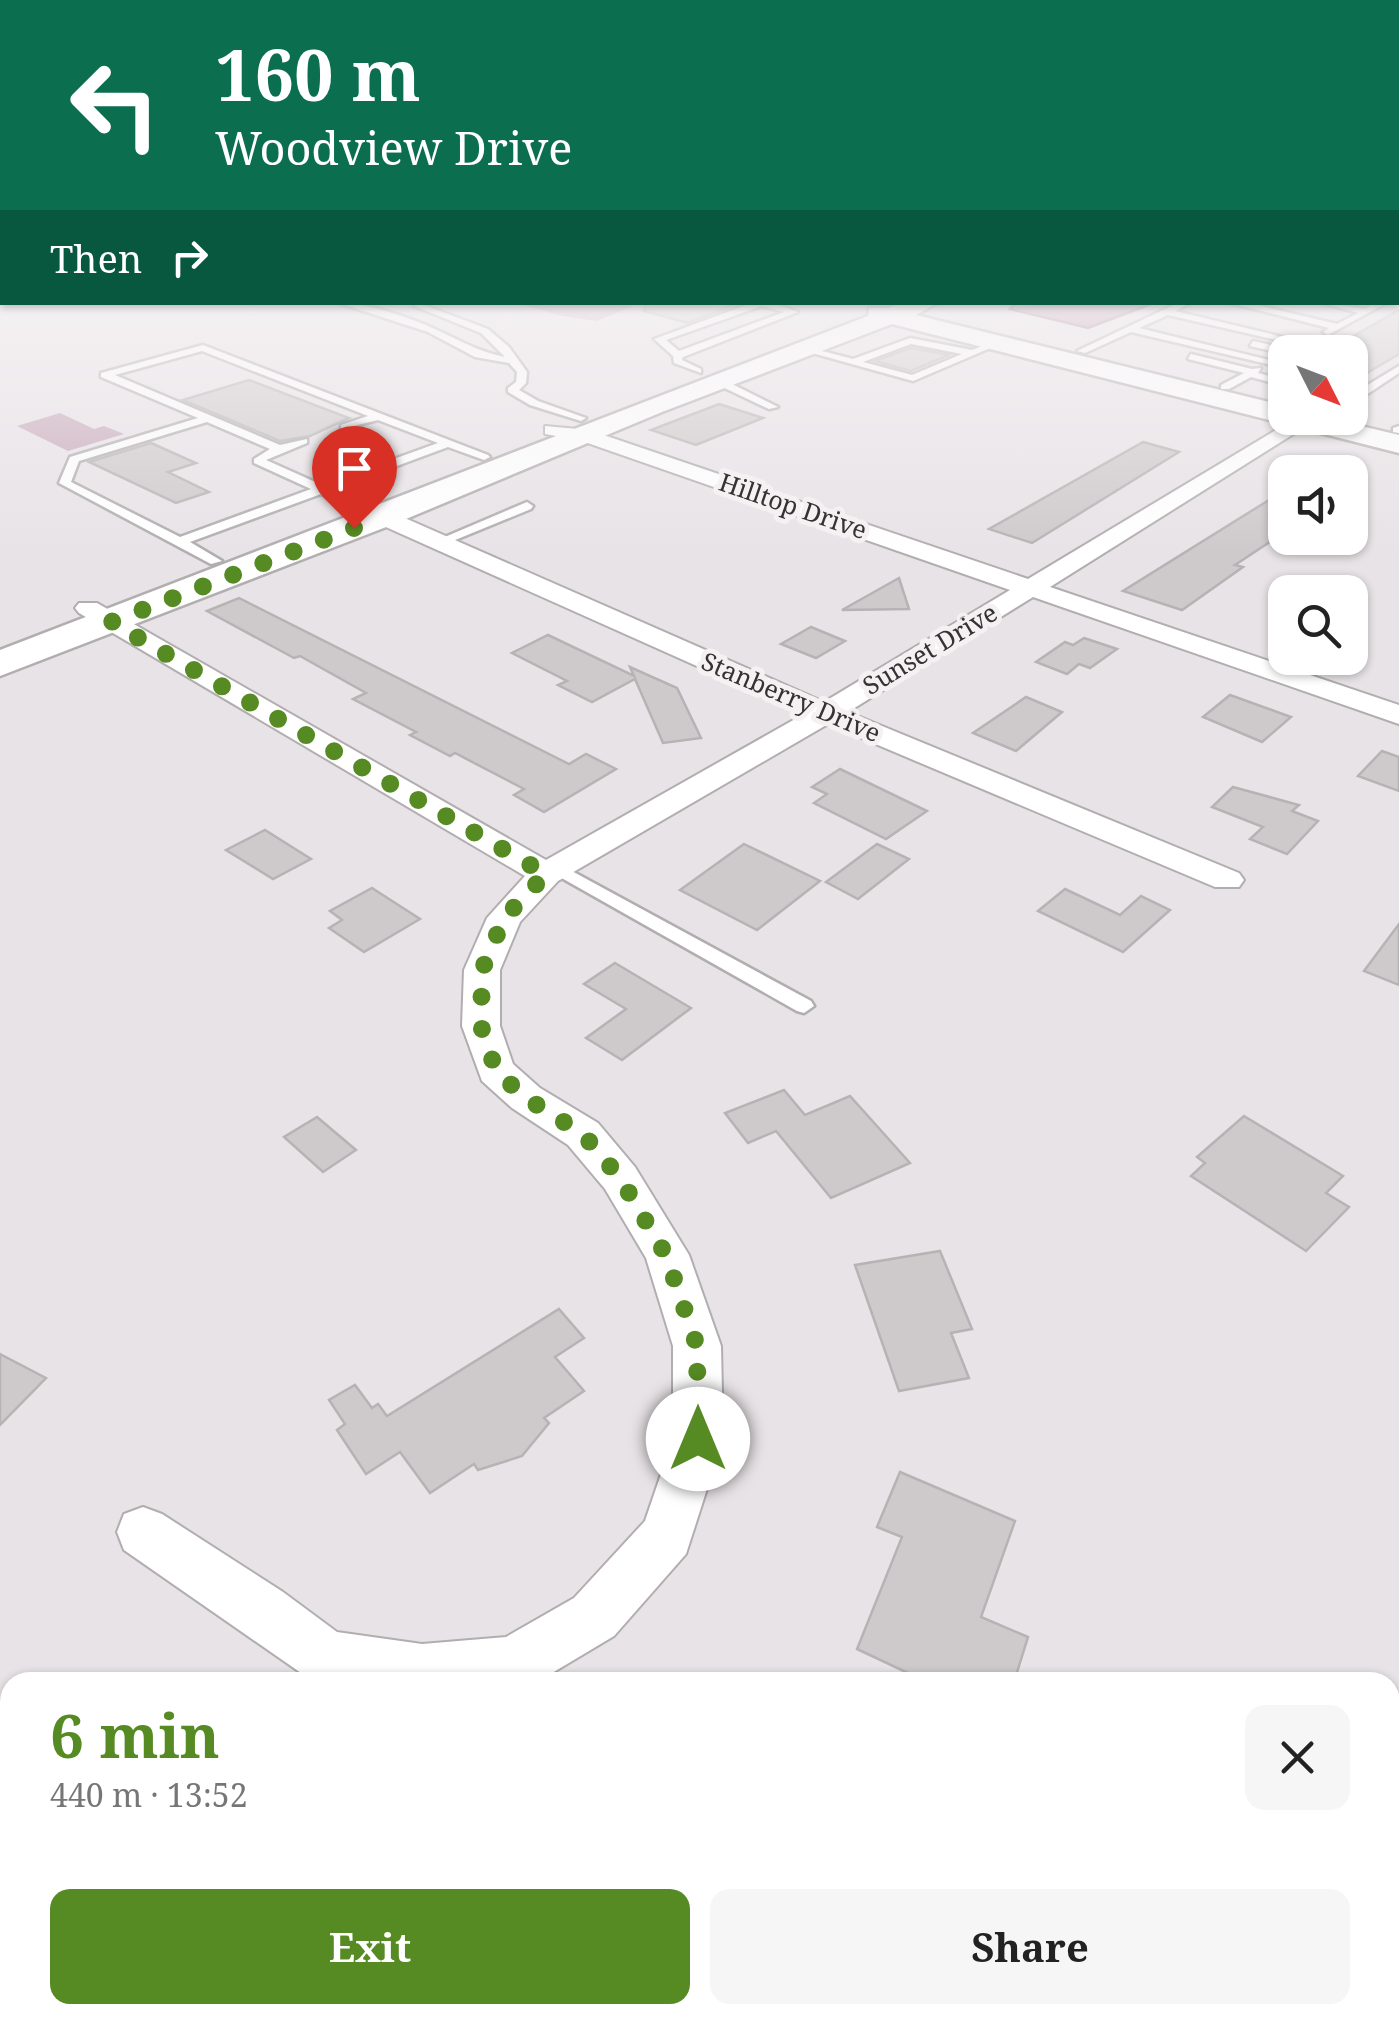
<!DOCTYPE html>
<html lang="en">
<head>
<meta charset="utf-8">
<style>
	:root { --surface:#fff; --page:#f6f6f6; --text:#222; --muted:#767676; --accent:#568a23 }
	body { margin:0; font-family:"Noto Serif",serif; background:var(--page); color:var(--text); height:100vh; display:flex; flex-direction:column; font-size:38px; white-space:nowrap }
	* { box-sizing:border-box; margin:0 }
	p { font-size:32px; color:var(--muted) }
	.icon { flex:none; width:55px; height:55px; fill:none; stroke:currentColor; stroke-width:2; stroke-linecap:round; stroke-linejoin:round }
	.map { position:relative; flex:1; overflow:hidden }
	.sheet { position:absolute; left:0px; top:1672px; width:1400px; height:352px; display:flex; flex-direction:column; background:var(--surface); border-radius:30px 30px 0 0; box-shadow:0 2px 8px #0004 }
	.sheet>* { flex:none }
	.banner { position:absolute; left:0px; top:0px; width:1400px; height:305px; box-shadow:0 2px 8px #0004; background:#0b6e4f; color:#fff; overflow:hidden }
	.needle { width:65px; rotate:132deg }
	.fabs { position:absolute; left:1268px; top:335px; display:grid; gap:20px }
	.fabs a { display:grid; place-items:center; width:100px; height:100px; border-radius:20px; background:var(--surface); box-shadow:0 2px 8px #0004; font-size:50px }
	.pin { position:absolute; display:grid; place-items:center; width:85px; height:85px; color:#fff; margin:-102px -42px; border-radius:50% 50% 50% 0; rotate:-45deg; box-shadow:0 0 10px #0007 }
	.pin .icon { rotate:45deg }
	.me { position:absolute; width:110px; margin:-55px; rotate:0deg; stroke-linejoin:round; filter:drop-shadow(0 0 8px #0008) }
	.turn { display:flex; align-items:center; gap:35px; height:210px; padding:0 50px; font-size:45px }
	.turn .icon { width:130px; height:130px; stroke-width:2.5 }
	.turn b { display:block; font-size:70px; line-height:85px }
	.then { display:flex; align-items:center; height:95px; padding:0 50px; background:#0003; gap:20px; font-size:38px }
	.round { display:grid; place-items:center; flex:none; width:105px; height:105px; border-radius:20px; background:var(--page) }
	.head { display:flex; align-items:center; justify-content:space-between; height:170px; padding:0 50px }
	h1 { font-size:60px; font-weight:700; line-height:75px; color:var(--accent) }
	.action { display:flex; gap:20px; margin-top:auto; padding:20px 50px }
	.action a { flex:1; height:115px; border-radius:20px; background:var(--accent); color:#fff; font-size:40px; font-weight:700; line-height:115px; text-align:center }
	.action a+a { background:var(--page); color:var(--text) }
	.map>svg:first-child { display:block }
	.green { fill:#c7a9ba }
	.water { fill:#b386a0; stroke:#8d6d7f; stroke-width:2.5 }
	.building { fill:#cecacc; stroke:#b7b3b5; stroke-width:2.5 }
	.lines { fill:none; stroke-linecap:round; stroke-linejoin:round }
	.service-casing { stroke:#b2aeb0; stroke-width:5 }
	.minor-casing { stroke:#b2aeb0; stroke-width:4 }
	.secondary-casing { stroke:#b2aeb0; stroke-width:5 }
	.service { fill:#fff; fill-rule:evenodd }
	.minor { fill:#fff; fill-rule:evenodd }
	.secondary { fill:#fff; fill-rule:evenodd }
	.route { stroke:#568a23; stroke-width:18; stroke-dasharray:0 32.4 }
	.labels { text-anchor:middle; stroke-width:10; stroke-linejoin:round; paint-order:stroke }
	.far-street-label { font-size:25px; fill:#343233; stroke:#f5f1f3 }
</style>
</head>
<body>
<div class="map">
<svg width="1399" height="2023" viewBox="0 0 1399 2023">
	<rect width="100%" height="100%" fill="#e8e3e6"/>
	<g class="green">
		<path d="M 516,303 L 640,303 L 597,321 L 562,316 Z"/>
		<path d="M 60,413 L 94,429 L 104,426 L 124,434 L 68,451 L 17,426 Z"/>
		<path d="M 1390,1938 L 1399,1945 L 1399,2023 L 1056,2023 L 1061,2015 L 1390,2015 Z"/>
	</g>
	<path class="water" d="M 1016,302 L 1153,302 L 1154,303 L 1088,328 L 1010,309 Z"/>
	<g class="building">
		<path d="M 645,302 L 724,302 L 735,305 L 688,323 L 644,311 Z"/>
		<path d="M 1399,310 L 1399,354 L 1350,383 L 1350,338 Z"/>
		<path d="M 911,348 L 949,355 L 911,371 L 875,361 Z"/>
		<path d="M 249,380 L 349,418 L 310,436 L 280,441 L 183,400 Z"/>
		<path d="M 719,404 L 763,418 L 696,445 L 651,430 Z"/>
		<path d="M 1143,442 L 1179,452 L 1032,543 L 989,529 Z"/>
		<path d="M 151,443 L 196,463 L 168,472 L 209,492 L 176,503 L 89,462 Z"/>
		<path d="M 1285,490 L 1285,532 L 1235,565 L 1243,567 L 1182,610 L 1123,591 Z"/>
		<path d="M 899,578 L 909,609 L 842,610 Z"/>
		<path d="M 239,598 L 569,764 L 586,754 L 616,769 L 544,812 L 514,795 L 524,789 L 455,753 L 450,756 L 410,735 L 416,732 L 353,699 L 366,693 L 300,656 L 294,658 L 207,611 Z"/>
		<path d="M 811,627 L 845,641 L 816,658 L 781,644 Z"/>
		<path d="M 548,635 L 634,676 L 630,667 L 677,688 L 701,738 L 663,743 L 635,679 L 592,702 L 558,685 L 567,681 L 512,653 Z"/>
		<path d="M 1084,638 L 1117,649 L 1090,668 L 1079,664 L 1067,674 L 1036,662 L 1065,642 L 1073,645 Z"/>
		<path d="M 1230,695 L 1291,717 L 1262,742 L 1203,717 Z"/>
		<path d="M 1026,697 L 1062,712 L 1016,751 L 973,733 Z"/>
		<path d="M 1382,751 L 1399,757 L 1399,791 L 1358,776 Z"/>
		<path d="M 840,769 L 927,811 L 886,839 L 814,803 L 827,794 L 812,787 Z"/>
		<path d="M 1233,787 L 1299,805 L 1292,811 L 1318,821 L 1287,854 L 1250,839 L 1263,827 L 1212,807 Z"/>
		<path d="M 265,830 L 311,859 L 273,879 L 226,850 Z"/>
		<path d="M 744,844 L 820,881 L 757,930 L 680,890 Z"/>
		<path d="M 877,844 L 909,859 L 858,899 L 826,882 Z"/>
		<path d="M 372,888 L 420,919 L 364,952 L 329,928 L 342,920 L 330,911 Z"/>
		<path d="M 1065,889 L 1120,915 L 1141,896 L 1170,910 L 1123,952 L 1038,911 Z"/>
		<path d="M 1399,924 L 1399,985 L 1364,971 Z"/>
		<path d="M 615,963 L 691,1008 L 622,1060 L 586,1038 L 626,1009 L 584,984 Z"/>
		<path d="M 784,1090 L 805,1115 L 850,1096 L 910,1163 L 831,1198 L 776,1131 L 748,1143 L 725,1113 Z"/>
		<path d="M 1244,1116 L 1343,1176 L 1326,1193 L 1349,1207 L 1306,1251 L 1191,1176 L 1205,1163 L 1197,1157 Z"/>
		<path d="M 317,1117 L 356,1150 L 323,1172 L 284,1137 Z"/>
		<path d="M 940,1251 L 972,1329 L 951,1333 L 969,1378 L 899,1391 L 855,1265 Z"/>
		<path d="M 559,1309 L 584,1338 L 555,1357 L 584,1391 L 544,1418 L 549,1423 L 522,1456 L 478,1470 L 474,1464 L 430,1493 L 400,1452 L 366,1474 L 337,1430 L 345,1424 L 329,1400 L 355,1385 L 372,1408 L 378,1404 L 387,1416 Z"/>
		<path d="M 0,1354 L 46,1378 L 0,1425 Z"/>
		<path d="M 900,1472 L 1015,1521 L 981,1617 L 1028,1637 L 1014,1682 L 927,1682 L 857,1649 L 902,1537 L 877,1527 Z"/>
	</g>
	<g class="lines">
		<g class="service-casing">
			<g id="service">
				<path d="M 1399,290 L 1399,297 L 1398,298 L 1398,291 Z"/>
				<path d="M 336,302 C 364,302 412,318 437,330 C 461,341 479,352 505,357 L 481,333 L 414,306 L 421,304 L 488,329 L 509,347 L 527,372 L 526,383 L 519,390 L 538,401 L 586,418 L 581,421 L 530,405 L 508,392 L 508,388 L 516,382 L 517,372 L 509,363 L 475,357 L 428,332 Z"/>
				<path d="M 755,302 L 770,302 L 798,312 L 683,357 L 682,360 L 701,369 L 701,373 L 674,363 L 673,356 L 654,339 ZM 762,306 L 784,312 L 679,351 L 666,340 Z"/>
				<path d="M 1180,302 L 1192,302 L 1175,311 L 1312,344 L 1307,347 L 1168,315 L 1139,328 L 1277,362 L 1272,365 L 1131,332 L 1085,353 L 1077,351 Z"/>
				<path d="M 1226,302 L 1244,302 L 1337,324 L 1358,313 L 1320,302 L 1365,309 L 1376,302 L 1388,302 L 1328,335 L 1323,332 L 1329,328 Z"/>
				<path d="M 910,338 L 972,350 L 997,340 L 1002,343 L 913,381 L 798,349 L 803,346 L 853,359 ZM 911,344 L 962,354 L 912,375 L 863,362 Z"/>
				<path d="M 1253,341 L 1293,350 L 1295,352 L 1285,354 L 1250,346 Z"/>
				<path d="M 203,345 L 488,455 L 490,457 L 484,460 L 448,447 L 332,490 L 362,503 L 362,509 L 354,509 L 321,494 L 190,542 L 222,561 L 211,564 L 59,483 L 70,457 L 198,418 L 101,377 L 101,373 ZM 202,351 L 368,416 L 341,425 L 341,429 L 378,420 L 438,443 L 322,485 L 266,460 L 307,443 L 307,439 L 280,445 L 115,375 ZM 207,422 L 270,449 L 254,459 L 254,463 L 311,489 L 180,537 L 71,482 L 79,461 Z"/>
				<path d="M 1191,354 L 1252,369 L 1261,368 L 1258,373 L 1285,380 L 1285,386 L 1251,377 L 1229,389 L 1221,389 L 1221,385 L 1244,373 L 1188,359 Z"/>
				<path d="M 1399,366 L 1399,373 L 1369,393 L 1350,398 L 1350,392 L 1361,389 Z"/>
				<path d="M 714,379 L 722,379 L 778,407 L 769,409 L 714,383 Z"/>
				<path d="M 1399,426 L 1399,433 L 1393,432 L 1393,428 Z"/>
				<path d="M 527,502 L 533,506 L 531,509 L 443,545 L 433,542 Z"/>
				<path d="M 557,863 L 811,1001 L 814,1006 L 804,1013 L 797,1011 L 551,872 L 548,868 L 551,864 Z"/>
			</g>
		</g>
		<g class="minor-casing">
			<path id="minor" d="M 1296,418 L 1319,418 L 1050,587 L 1399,705 L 1399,724 L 1033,597 L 848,712 L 1239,873 L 1244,880 L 1239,887 L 1215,887 L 828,724 L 558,881 L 520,922 L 500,970 L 500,1026 L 513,1064 L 540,1088 L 598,1123 L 635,1167 L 689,1255 L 721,1346 L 723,1439 L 686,1554 L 614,1636 L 537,1682 L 314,1682 L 124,1550 L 117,1532 L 124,1514 L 143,1507 L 162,1514 L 283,1592 L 337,1632 L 422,1644 L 506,1637 L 574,1598 L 645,1521 L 673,1439 L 673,1346 L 646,1258 L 605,1189 L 568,1145 L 512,1108 L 482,1081 L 462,1026 L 464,970 L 487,918 L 525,876 L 79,613 L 75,608 L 79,603 L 97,603 L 546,860 L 804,714 L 350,511 L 347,506 L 350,501 L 366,501 L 824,702 L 1010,590 L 579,440 L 545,434 L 545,426 L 589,430 L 1028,579 Z"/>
		</g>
		<g class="secondary-casing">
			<path id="secondary" d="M 903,302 L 939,302 L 916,315 L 1285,406 L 1285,418 L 1327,418 L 1399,435 L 1399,453 L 892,324 L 662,412 L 394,524 L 0,676 L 0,650 L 868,316 L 869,308 L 888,308 Z"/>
		</g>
		<use href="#service" class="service"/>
		<use href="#minor" class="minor"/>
		<use href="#secondary" class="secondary"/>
	</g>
	<linearGradient id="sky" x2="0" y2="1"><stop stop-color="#93a2cb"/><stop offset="0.49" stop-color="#f5f2f4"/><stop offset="1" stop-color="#f5f2f4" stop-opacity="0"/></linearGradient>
	<rect width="1399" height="554" fill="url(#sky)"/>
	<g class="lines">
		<path class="route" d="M 354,528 L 111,622 L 546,874 L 504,918 L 482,970 L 481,1026 L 496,1071 L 526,1098 L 583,1134 L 620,1178 L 666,1255 L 697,1346 L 698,1439"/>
	</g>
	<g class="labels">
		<g class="far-street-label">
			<text transform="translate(793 506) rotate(19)" y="9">Hilltop Drive</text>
			<text transform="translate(930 649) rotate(-31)" y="9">Sunset Drive</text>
			<text transform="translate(791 697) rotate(23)" y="9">Stanberry Drive</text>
		</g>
	</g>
</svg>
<div class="fabs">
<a><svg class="needle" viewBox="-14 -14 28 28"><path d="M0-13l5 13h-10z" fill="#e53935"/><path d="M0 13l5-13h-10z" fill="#767676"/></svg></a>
<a><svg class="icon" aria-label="sound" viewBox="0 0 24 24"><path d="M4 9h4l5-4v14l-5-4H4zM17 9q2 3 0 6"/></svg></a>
<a><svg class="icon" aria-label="search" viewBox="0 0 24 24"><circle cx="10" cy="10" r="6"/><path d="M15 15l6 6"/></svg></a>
</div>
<div class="pin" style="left:354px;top:528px;background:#d93025"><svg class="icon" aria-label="arrive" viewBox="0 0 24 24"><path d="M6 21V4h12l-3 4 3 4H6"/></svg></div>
<svg class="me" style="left:698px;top:1439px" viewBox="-20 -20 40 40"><circle r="19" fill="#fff"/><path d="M0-13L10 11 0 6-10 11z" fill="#568a23"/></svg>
<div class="banner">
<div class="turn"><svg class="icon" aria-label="left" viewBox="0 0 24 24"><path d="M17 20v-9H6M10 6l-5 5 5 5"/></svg><div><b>160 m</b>Woodview Drive</div></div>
<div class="then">Then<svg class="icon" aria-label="right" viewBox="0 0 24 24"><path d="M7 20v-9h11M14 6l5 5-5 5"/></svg></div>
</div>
<section class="sheet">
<div class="head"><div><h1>6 min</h1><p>440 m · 13:52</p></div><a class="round"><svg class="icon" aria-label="close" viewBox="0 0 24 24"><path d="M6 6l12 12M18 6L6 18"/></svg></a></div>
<div class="action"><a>Exit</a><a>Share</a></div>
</section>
</div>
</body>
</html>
